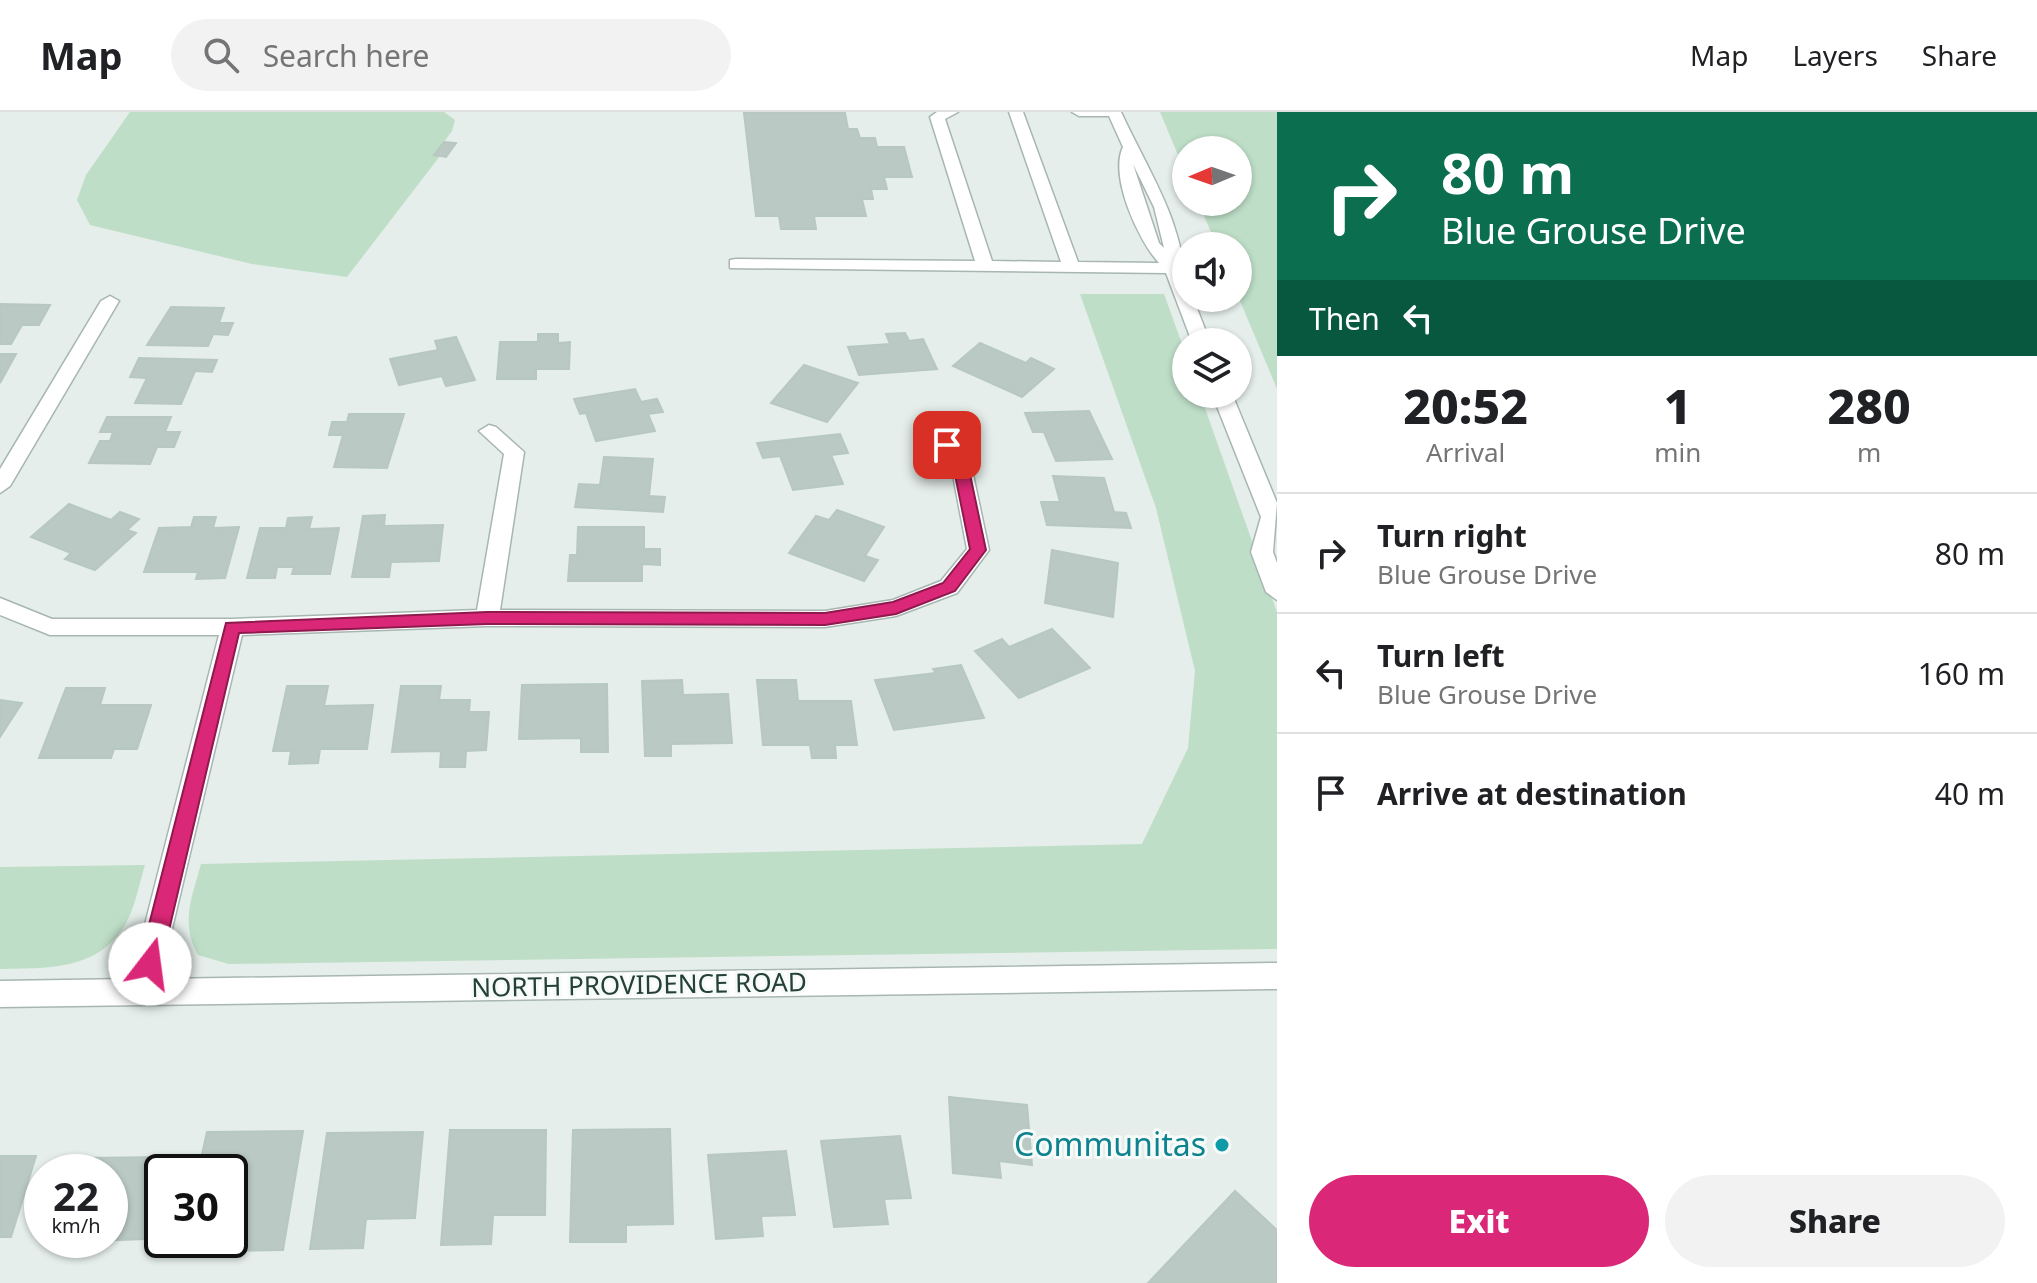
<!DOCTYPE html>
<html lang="en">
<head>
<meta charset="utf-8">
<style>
	:root { --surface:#fff; --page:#f2f2f2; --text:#202124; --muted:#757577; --line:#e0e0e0; --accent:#db2777 }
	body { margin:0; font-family:"Noto Sans",sans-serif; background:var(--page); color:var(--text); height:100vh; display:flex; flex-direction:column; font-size:30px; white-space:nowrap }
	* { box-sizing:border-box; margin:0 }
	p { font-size:26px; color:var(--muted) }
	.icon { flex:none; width:44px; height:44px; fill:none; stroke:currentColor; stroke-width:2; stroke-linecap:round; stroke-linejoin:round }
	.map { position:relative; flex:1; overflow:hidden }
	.details { display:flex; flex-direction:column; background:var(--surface); width:760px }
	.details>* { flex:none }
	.top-card { background:#0b6e4f; color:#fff; overflow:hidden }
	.needle { width:52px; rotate:268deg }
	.fabs { position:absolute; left:1172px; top:24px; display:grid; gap:16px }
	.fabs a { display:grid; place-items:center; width:80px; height:80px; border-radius:50%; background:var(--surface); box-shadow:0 2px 6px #0004; font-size:40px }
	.speed { position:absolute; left:24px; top:1042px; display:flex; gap:16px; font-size:40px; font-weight:700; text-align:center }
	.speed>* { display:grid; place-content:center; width:104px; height:104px; border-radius:50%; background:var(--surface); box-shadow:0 2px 6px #0004; line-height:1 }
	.speed small { font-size:20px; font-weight:400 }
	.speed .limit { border:4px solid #111; border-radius:12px; background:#fff; color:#111 }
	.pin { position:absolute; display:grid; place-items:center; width:68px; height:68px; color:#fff; margin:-34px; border-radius:16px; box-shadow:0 4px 12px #0006 }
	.me { position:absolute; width:88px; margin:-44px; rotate:15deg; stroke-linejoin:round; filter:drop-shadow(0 0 6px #0008) }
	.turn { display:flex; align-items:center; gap:28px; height:168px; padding:0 32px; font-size:36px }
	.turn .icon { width:104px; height:104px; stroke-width:2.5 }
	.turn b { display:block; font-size:56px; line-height:68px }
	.then { display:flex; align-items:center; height:76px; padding:0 32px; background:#0003; gap:16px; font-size:30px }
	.eta { display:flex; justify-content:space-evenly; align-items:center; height:136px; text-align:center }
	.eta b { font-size:48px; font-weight:800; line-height:56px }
	.cta { display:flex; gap:16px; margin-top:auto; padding:16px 32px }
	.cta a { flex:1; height:92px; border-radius:48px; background:var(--accent); color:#fff; font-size:32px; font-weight:800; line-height:92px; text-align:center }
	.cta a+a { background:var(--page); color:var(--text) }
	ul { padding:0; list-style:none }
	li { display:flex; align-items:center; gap:24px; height:120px; padding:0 32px; border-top:2px solid var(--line) }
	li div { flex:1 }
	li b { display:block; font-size:30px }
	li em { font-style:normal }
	header { display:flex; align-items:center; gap:48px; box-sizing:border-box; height:112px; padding:0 40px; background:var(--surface); border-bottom:2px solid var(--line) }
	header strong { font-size:38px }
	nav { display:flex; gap:44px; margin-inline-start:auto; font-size:28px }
	.search { width:560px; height:72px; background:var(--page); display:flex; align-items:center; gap:20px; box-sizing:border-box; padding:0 28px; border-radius:44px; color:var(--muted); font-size:30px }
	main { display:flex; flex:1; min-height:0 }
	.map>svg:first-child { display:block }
	.green { fill:#bedec7 }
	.building { fill:#bac9c3; stroke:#b7c8c1; stroke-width:2 }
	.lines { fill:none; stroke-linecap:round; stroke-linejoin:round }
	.minor-casing { stroke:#a7b6b1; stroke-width:3 }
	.minor { fill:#fff; fill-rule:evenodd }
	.route { fill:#db2777; stroke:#8e194d; stroke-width:2 }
	.culture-dot { fill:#0f9aa8; stroke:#f6faf8; stroke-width:3 }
	.labels { text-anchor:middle; stroke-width:6; stroke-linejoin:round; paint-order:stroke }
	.street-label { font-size:26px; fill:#244038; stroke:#f6faf8 }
	.near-culture-label { font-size:32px; fill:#0d838f; stroke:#f6faf8; text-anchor:end }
</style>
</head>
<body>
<header>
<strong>Map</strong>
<div class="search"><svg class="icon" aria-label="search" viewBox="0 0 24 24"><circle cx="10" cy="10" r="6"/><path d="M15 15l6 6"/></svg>Search here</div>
<nav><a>Map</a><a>Layers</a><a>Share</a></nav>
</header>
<main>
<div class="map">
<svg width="1277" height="1171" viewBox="0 0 1277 1171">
	<rect width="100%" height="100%" fill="#e5eeea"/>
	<g class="green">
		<path d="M 130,0 L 444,0 L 455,8 L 452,19 L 435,42 L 440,44 L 347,165 L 252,152 L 90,113 L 77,88 L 86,63 Z"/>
		<path d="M 1160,0 L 1277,0 L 1277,277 L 1238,184 L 1238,134 L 1217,134 L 1198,90 L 1238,90 L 1238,38 L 1186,38 L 1186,62 Z"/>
		<path d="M 1080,182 L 1164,182 L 1186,243 L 1186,282 L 1200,282 L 1277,500 L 1277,837 L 229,852 L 198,843 C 180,811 192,785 201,752 L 1142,732 L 1188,636 L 1195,559 L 1156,396 Z"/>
		<path d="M 145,753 C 139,772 135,796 125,813 C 98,859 46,856 0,857 L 0,755 Z"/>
	</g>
	<g class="building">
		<path d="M 744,1 L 845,1 L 848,17 L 857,17 L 860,26 L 875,26 L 877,35 L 904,35 L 912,65 L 884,65 L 887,77 L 871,77 L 873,87 L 862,87 L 866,104 L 814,104 L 816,117 L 781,117 L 779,104 L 756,104 Z"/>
		<path d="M 444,30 L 456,31 L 446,45 L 434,43 Z"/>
		<path d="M 0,192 L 50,193 L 39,213 L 22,213 L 11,232 L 0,232 Z"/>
		<path d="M 171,195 L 224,196 L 219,211 L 233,211 L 228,223 L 213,222 L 208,234 L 147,233 Z"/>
		<path d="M 905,221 L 909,229 L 923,227 L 937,257 L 859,263 L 848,235 L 890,232 L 886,222 Z"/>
		<path d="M 538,222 L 558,222 L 558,231 L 570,230 L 569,257 L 536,257 L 536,267 L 497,267 L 500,230 L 538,230 Z"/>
		<path d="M 456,225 L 475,268 L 446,274 L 442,264 L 399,273 L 390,247 L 438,238 L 435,229 Z"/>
		<path d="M 980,231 L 1026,251 L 1031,246 L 1054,257 L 1022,285 L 953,254 Z"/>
		<path d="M 0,242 L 16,242 L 0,271 Z"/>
		<path d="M 139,246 L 217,248 L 212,260 L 195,259 L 181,292 L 135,291 L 147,266 L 130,265 Z"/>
		<path d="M 804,253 L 858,271 L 827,310 L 771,291 Z"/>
		<path d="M 635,277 L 641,290 L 657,287 L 663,300 L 648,302 L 655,319 L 596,329 L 586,301 L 580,302 L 574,287 Z"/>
		<path d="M 1089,299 L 1112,347 L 1056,349 L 1044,320 L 1033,320 L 1025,301 Z"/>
		<path d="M 349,302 L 404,302 L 387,356 L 334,355 L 343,323 L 329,323 L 332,310 L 347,310 Z"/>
		<path d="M 107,305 L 171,305 L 165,320 L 180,320 L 174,335 L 157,335 L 150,352 L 89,351 L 100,329 L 110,329 L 113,320 L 100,320 Z"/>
		<path d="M 840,322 L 848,341 L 831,343 L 843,372 L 793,378 L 780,344 L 763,346 L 757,331 Z"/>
		<path d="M 604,345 L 653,347 L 649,384 L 665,385 L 663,400 L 575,395 L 579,372 L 600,373 Z"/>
		<path d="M 1053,364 L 1104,366 L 1114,400 L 1126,401 L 1131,416 L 1047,413 L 1041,390 L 1060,390 Z"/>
		<path d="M 69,392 L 111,408 L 120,400 L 139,407 L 127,418 L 136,421 L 95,458 L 65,447 L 71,441 L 31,425 Z"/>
		<path d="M 837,398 L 884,415 L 865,444 L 878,448 L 864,469 L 789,441 L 816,404 L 829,408 Z"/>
		<path d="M 385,403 L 384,414 L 443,413 L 439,449 L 391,450 L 389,465 L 352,465 L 363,404 Z"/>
		<path d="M 194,405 L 216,405 L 213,416 L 239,415 L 225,466 L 196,467 L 198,460 L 144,460 L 159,416 L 191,415 Z"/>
		<path d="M 312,405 L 309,417 L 339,416 L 330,462 L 292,462 L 294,455 L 277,455 L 275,466 L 247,466 L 260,416 L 286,416 L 288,406 Z"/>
		<path d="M 578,415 L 644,415 L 644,437 L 660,437 L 660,453 L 642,452 L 642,469 L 568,469 L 570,443 L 577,443 Z"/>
		<path d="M 1052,438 L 1118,451 L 1113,505 L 1045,491 Z"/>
		<path d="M 1052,517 L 1090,556 L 1019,586 L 975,539 L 1002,527 L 1009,535 Z"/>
		<path d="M 961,553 L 984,606 L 894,618 L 875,568 L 936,561 L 933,557 Z"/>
		<path d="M 682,568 L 683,583 L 728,582 L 732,631 L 671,632 L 671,644 L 645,644 L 642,569 Z"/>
		<path d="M 757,568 L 796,568 L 798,589 L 851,589 L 857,633 L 835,633 L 836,646 L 812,646 L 810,633 L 763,633 Z"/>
		<path d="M 607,572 L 608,640 L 581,640 L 581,626 L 519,627 L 522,573 Z"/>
		<path d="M 287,574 L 328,574 L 324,594 L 373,593 L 367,637 L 320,637 L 318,651 L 289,652 L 291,639 L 273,639 Z"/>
		<path d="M 401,574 L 441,574 L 439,588 L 470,588 L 469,600 L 489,600 L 486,638 L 466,639 L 465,655 L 440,655 L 441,639 L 392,640 Z"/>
		<path d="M 66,576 L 105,576 L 100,593 L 151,593 L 137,637 L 114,637 L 111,646 L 39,646 Z"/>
		<path d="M 0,588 L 22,591 L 0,625 Z"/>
		<path d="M 949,985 L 1027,993 L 1032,1053 L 999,1049 L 1001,1066 L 953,1061 Z"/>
		<path d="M 670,1017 L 673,1112 L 626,1113 L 626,1130 L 570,1130 L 573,1018 Z"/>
		<path d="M 450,1018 L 546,1018 L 545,1103 L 493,1103 L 491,1132 L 441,1133 Z"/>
		<path d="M 303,1019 L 283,1138 L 223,1139 L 225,1128 L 230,1128 L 230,1060 L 198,1060 L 207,1020 Z"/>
		<path d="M 423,1020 L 415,1106 L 366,1107 L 363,1136 L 310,1137 L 327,1021 Z"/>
		<path d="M 900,1024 L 911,1086 L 884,1087 L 888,1112 L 834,1115 L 821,1029 Z"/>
		<path d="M 786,1039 L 795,1103 L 761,1104 L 763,1124 L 716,1127 L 708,1043 Z"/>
		<path d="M 0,1044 L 36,1044 L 11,1125 L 0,1125 Z"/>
		<path d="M 164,1045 L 145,1127 L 93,1129 L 110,1128 L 110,1060 L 80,1060 L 83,1046 Z"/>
		<path d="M 1235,1079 L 1277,1118 L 1277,1171 L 1148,1171 Z"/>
	</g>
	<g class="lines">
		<g class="minor-casing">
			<g id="minor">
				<path d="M 937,0 L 958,0 L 945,7 L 992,149 L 1061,150 L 1009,0 L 1023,0 L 1078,150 L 1159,151 C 1138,128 1109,64 1123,35 L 1109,4 L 1079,4 L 1072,0 L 1121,0 C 1151,65 1186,112 1186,186 L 1193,186 L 1210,230 L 1192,230 L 1166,161 L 730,156 L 730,148 L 736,147 L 975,149 L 930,5 ZM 1133,52 L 1154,95 L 1164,136 L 1159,131 Z"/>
				<path d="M 110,184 L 119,189 L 10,374 L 0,381 L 0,357 L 101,189 Z"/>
				<path d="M 1212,282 L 1232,282 L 1277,391 L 1273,440 L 1277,451 L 1277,488 L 1266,480 L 1251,440 L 1261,405 Z"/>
				<path d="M 934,307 L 941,309 L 971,353 L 989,438 L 957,481 L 896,504 L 825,515 L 487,514 L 242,523 L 160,867 L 1277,851 L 1277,877 L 0,895 L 0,869 L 131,867 L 219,523 L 50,523 L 0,503 L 0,486 L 52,507 L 232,507 L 477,498 L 504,342 L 479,319 L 489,313 L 496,315 L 524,340 L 500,498 L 825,499 L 893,488 L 941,469 L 967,437 L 951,353 L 924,313 Z"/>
			</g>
		</g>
		<use href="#minor" class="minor"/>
	</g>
	<path class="route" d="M 942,330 L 953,330 L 968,353 L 986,438 L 955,479 L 896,502 L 825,513 L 487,512 L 239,521 L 161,852 L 158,859 L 150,862 L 142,859 L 139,852 L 226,511 L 487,500 L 825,501 L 893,490 L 943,471 L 970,437 L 953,353 L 940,333 Z"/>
	<circle class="culture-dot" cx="1222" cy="1033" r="8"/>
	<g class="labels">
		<g class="street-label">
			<text transform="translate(639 873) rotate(-1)" y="9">NORTH PROVIDENCE ROAD</text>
		</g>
		<g class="near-culture-label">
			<text x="1206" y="1044">Communitas</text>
		</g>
	</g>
</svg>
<div class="fabs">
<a><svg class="needle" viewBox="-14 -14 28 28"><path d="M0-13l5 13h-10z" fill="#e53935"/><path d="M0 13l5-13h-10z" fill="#757577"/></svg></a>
<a><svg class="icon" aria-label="sound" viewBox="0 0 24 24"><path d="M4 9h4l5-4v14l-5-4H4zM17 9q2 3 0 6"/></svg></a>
<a><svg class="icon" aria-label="layers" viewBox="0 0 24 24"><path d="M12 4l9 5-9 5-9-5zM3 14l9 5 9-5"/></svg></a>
</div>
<div class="speed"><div>22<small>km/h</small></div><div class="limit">30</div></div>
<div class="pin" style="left:947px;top:333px;background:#d93025"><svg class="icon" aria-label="arrive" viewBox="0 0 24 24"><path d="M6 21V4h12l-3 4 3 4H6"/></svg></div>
<svg class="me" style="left:150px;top:852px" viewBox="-20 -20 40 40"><circle r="19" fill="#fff"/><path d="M0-13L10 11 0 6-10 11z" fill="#db2777"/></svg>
</div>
<section class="details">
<div class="top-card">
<div class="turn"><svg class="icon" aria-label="right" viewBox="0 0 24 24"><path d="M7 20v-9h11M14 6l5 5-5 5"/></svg><div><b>80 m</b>Blue Grouse Drive</div></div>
<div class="then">Then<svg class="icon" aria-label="left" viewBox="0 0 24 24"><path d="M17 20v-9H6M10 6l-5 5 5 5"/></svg></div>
</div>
<div class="eta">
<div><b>20:52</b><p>Arrival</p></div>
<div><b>1</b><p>min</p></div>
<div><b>280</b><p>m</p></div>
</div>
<ul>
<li><svg class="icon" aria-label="right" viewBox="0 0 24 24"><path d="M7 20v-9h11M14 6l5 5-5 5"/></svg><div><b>Turn right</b><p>Blue Grouse Drive</p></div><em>80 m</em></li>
<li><svg class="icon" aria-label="left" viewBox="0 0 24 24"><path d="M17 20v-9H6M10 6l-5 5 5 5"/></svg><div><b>Turn left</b><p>Blue Grouse Drive</p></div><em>160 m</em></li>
<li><svg class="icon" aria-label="arrive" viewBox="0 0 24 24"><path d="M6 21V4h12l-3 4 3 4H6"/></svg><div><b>Arrive at destination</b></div><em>40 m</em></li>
</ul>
<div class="cta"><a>Exit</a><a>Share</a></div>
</section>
</main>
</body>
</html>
